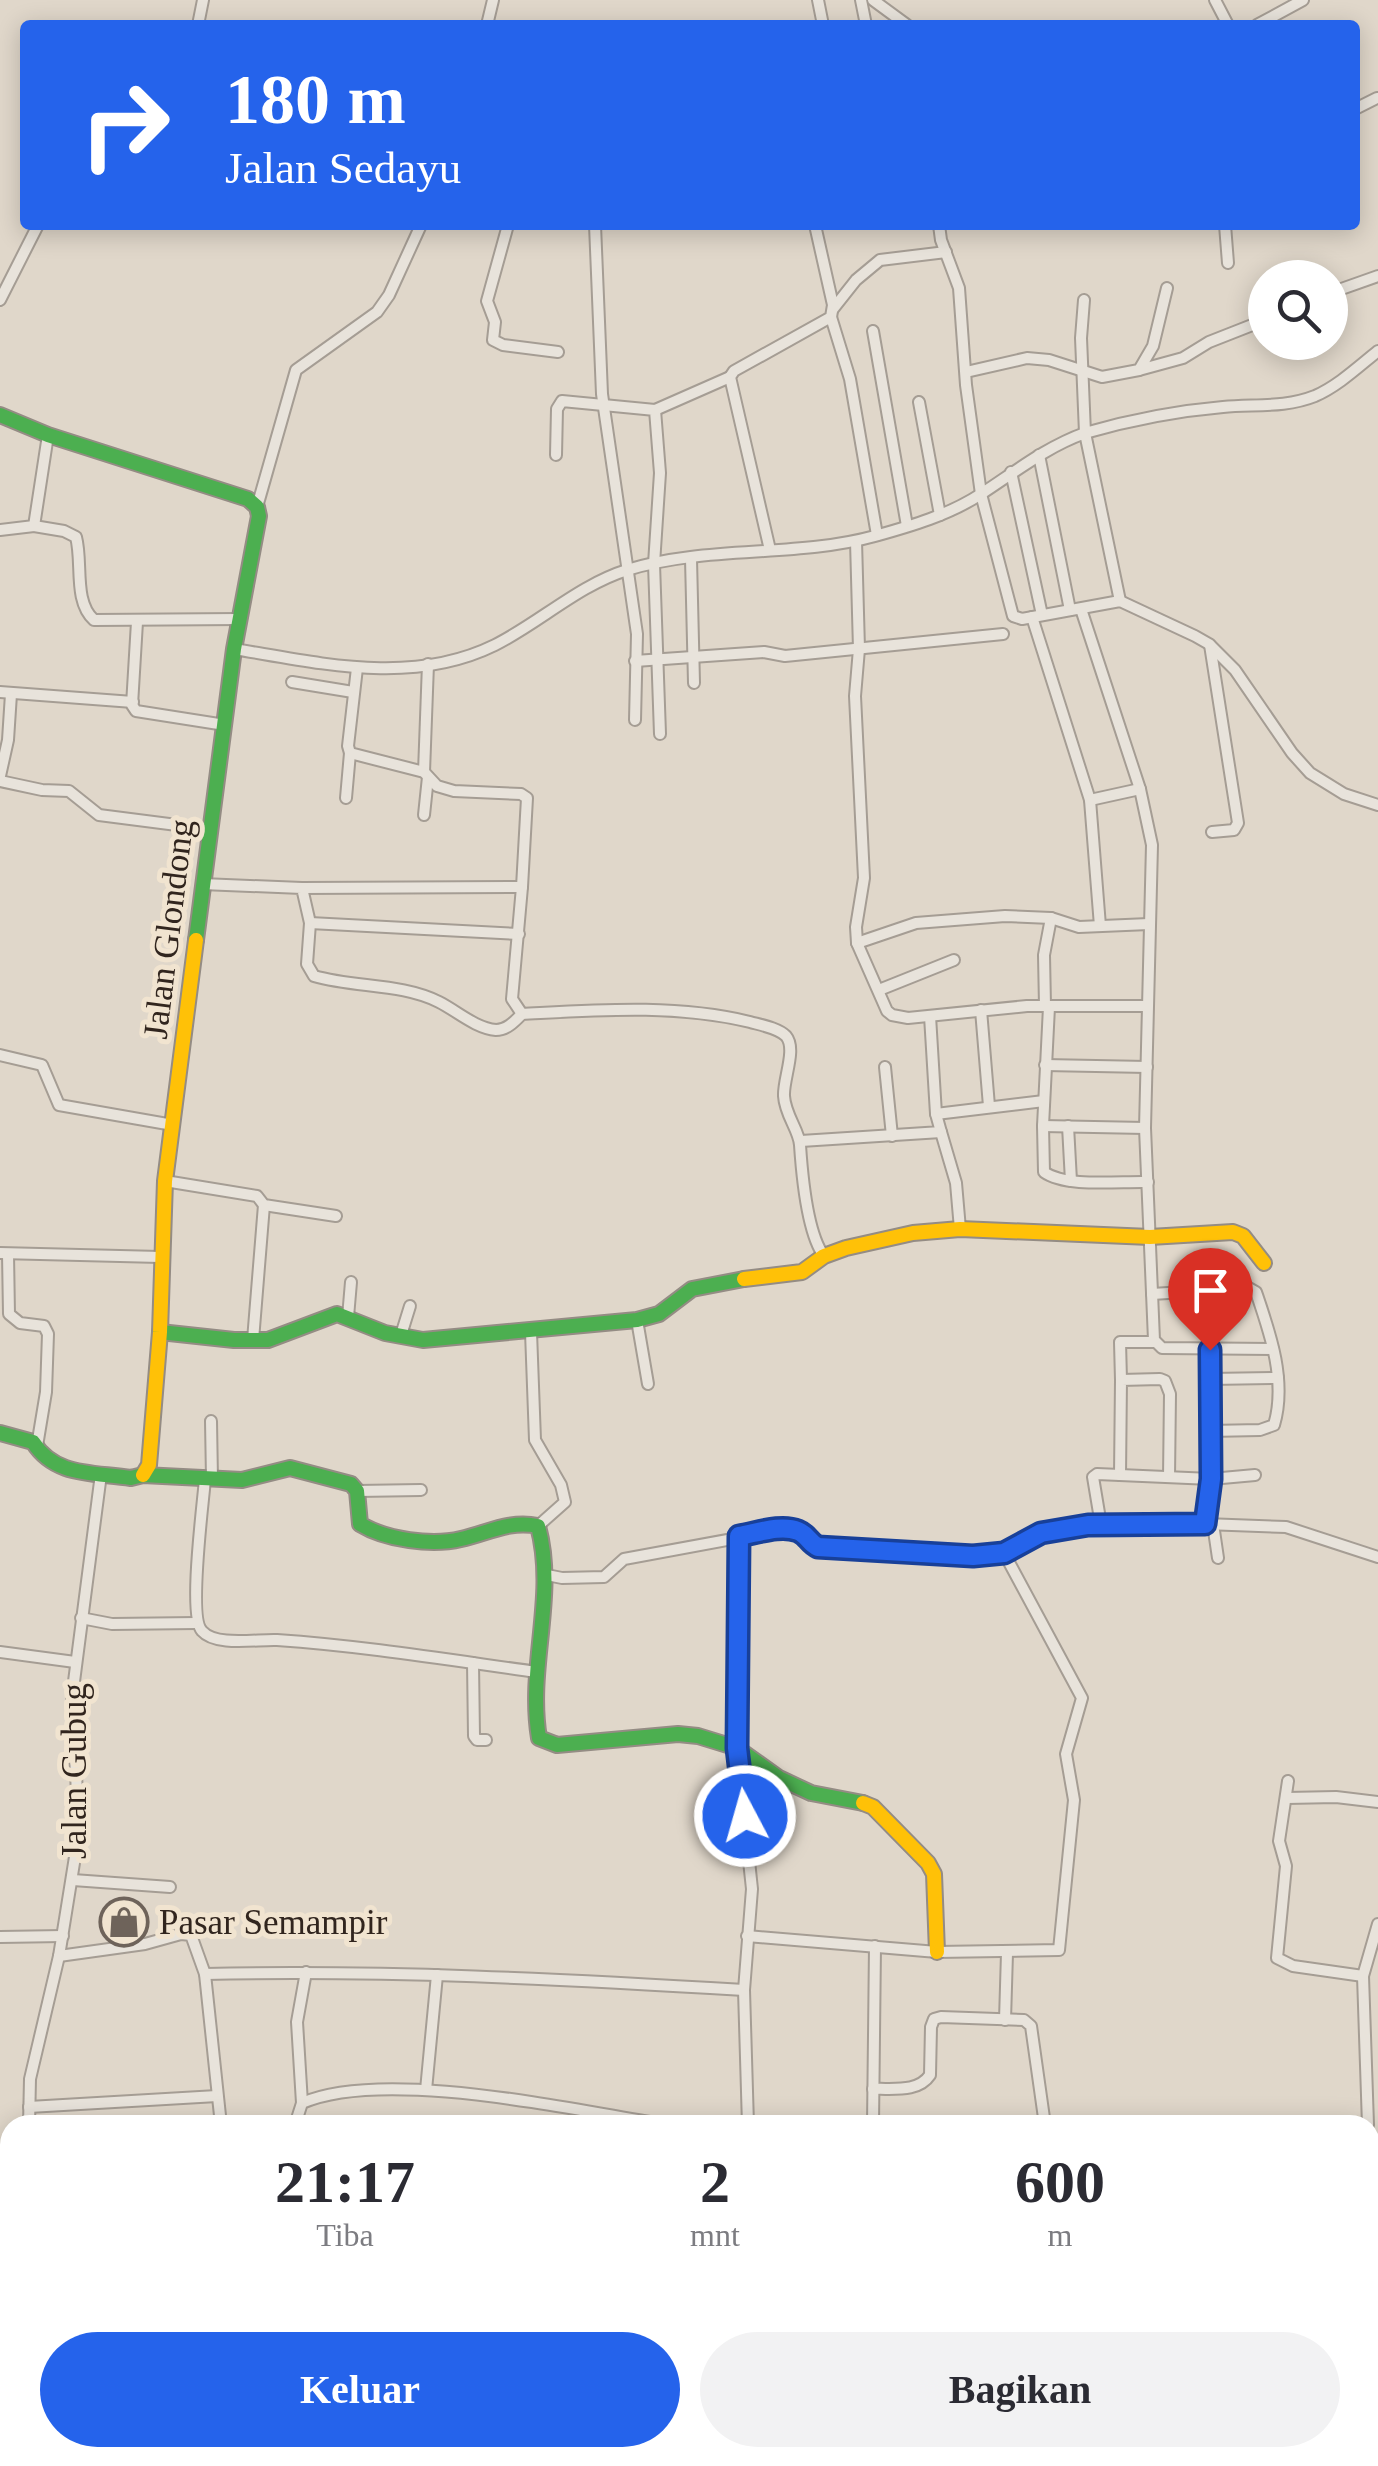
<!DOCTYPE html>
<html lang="id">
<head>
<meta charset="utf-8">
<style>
	:root { --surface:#fff; --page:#f2f2f3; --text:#2b2b33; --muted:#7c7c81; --accent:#2563eb }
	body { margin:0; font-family:"Times New Roman",serif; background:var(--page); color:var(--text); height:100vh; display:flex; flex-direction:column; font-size:38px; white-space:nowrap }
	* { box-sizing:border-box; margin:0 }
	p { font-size:32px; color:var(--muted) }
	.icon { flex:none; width:55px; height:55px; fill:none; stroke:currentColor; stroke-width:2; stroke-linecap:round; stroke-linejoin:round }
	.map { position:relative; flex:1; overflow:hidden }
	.side { position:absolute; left:0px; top:2115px; width:1380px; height:352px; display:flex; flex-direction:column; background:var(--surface); border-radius:30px 30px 0 0; box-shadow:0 5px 25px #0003 }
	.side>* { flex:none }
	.hud { position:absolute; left:20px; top:20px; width:1340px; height:210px; border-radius:10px; box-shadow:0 5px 25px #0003; background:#2563eb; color:#fff; overflow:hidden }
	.buttons { position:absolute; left:1248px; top:260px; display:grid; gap:20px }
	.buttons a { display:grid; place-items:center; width:100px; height:100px; border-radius:50%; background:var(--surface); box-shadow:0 5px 25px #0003; font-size:50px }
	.pin { position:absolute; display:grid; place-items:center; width:85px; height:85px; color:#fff; margin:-102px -42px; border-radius:50% 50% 50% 0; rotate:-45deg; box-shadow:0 0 10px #0007 }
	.pin .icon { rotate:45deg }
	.me { position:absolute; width:110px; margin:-55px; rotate:354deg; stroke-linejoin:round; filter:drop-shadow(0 0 8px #0008) }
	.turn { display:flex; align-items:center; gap:35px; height:210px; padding:0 40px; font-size:45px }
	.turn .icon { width:130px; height:130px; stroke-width:2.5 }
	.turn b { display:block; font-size:70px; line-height:85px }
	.eta { display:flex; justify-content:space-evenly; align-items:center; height:170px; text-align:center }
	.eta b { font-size:60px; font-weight:700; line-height:70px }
	.primary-button { display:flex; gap:20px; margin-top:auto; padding:20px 40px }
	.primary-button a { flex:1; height:115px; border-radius:60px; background:var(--accent); color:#fff; font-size:40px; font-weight:700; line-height:115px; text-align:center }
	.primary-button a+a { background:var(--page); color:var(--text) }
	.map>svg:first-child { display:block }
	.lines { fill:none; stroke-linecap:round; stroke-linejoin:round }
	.street-casing { stroke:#a59d94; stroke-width:14 }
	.fast-casing { stroke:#948c84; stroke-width:18 }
	.slow-casing { stroke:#948c84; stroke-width:18 }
	.jam-casing { stroke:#948c84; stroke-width:18 }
	.street { stroke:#e8e3db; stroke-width:10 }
	.fast { stroke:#4caf50; stroke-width:14 }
	.slow { stroke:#ffc107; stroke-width:14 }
	.jam { stroke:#c62828; stroke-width:14 }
	.route-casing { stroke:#184099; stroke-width:25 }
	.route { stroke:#2563eb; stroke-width:18 }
	.labels { text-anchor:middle; stroke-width:10; stroke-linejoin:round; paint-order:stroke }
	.street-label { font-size:35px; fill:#31251e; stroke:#f1e4d0 }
	.poi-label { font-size:35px; fill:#31251e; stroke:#f1e4d0; text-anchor:start }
</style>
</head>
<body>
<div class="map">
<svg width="1378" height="2466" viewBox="0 0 1378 2466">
	<rect width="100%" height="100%" fill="#e0d7ca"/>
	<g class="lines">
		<g class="street-casing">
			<g id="street">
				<path d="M 818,0 L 823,25"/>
				<path d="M 861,0 L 866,25"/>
				<path d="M 873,0 L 907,25"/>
				<path d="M 1215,0 L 1228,25"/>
				<path d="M 198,25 L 203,0"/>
				<path d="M 487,25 L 493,0"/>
				<path d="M 1257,25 L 1303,0"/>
				<path d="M 1355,109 L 1377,98"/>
				<path d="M 508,225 L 487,301 L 495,322 L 493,340 L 503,345 L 558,352"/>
				<path d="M 595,225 L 602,394 L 637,634 L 635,720"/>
				<path d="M 939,225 L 941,240 L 959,288 L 966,385 L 981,494 L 1013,616 L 1022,619 L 1120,601 L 1195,636 L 1209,644 L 1235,670 L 1292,753 L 1310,773 L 1344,794 L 1378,805"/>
				<path d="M 1225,225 L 1228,263"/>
				<path d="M 1330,293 L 1378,276"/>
				<path d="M 0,300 L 38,225"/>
				<path d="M 1084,300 L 1081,338 L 1085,433 C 1130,420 1176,411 1223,407 C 1254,404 1285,408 1315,396 C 1338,386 1358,367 1378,351"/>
				<path d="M 833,309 L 856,280 L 880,260 L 946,252"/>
				<path d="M 831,317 L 850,379 L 877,535"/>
				<path d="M 873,331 L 907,526"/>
				<path d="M 1139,370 L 1183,358 L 1209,342 L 1265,320"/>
				<path d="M 966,372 L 1027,358 L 1049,360 L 1102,377 L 1139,370 L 1153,346 L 1167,288"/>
				<path d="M 919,402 L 940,515"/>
				<path d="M 655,410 L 730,377"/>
				<path d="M 556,455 L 557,409 L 562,401 L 655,410 L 660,473 L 654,564 L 660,734"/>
				<path d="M 1039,455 L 1070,610"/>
				<path d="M 1011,472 L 1042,615"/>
				<path d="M 257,507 L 296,370 L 377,312 L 389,295 L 421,225"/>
				<path d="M 34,526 L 64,531 L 76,537 C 83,563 73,601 94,620 L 240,619"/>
				<path d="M 0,530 L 34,526 L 48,435"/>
				<path d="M 856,541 L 859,649 L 855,696 L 864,878 L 856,927 L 857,943 L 887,1011 L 892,1015 L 908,1018 L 1027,1006 L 1147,1006"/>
				<path d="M 770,550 L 730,377 L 734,371 L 831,317 L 833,305 L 815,225"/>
				<path d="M 691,559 L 694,683"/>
				<path d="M 1081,609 L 1140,789 L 1152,845 L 1145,1128 L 1154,1340 L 1162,1348 L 1273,1349"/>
				<path d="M 1032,617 L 1090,800 L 1100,926"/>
				<path d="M 137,622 L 132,705 L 136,711 L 225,725"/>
				<path d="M 1210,645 L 1238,823 L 1234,830 L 1212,832"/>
				<path d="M 234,649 C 320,663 412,686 495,645 C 539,623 579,585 627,570 C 707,545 795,558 875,536 C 911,526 949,515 981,494 C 1015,472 1046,447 1085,433 L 1120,601"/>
				<path d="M 635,661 L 764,652 L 785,656 L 1003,634"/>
				<path d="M 292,682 L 353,692"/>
				<path d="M 0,692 L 133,702"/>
				<path d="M 424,772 L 428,664"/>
				<path d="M 0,776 L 8,740 L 11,694"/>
				<path d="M 0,781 L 42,790 L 69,791 L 99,815 L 208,829"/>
				<path d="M 346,798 L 350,753"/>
				<path d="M 1090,800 L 1140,789"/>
				<path d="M 424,815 L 428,777"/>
				<path d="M 202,884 L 302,888 L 310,923 L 307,964 L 314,976 C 355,988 401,983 439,1002 C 457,1011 475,1028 496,1030 C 507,1030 515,1021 522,1014 C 599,1010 675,1004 750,1022 C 761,1025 778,1028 786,1036 C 797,1049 783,1079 784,1096 C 785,1115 799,1130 800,1145 C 802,1175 807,1233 824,1256"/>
				<path d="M 522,887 L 512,999 L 522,1014"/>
				<path d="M 302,888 L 522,887 L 527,798 L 521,794 L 454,791 L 437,786 L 424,772 L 350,753 L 348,746 L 357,668"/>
				<path d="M 310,923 L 519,934"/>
				<path d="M 857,943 L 916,923 L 1005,916 L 1051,918 L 1079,927 L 1149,924"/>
				<path d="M 879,990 L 954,960"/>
				<path d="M 1045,1006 L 1044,955 L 1051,918"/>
				<path d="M 1049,1007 L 1043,1126 L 1044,1172 C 1066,1188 1120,1181 1148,1182"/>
				<path d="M 981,1010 L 989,1106"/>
				<path d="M 0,1055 L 42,1065 L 59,1105 L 173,1125"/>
				<path d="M 1045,1065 L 1147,1067"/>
				<path d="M 885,1067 L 892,1136"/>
				<path d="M 936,1114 L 1044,1101"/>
				<path d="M 1043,1126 L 1145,1128"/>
				<path d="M 1068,1126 L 1071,1181"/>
				<path d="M 941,1132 L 956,1183 L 960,1229"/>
				<path d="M 801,1141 L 941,1132 L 936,1114 L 930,1016"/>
				<path d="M 165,1181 L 257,1196 L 264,1205 L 336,1216"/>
				<path d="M 0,1253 L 160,1257"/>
				<path d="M 8,1254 L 9,1314 L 20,1323 L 44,1326 L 48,1334 L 46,1392 L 37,1446"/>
				<path d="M 1152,1294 L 1249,1288 L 1256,1292 C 1270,1333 1287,1381 1274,1425 L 1260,1430 L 1209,1431"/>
				<path d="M 348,1317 L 351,1282"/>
				<path d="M 637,1320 L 648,1384"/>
				<path d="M 531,1332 L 535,1440 L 561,1485 L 565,1502 L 538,1526"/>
				<path d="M 401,1335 L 410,1306"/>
				<path d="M 253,1340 L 264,1205"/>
				<path d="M 1210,1379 L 1278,1378"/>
				<path d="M 1121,1380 L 1120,1342 L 1155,1342"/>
				<path d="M 211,1421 L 212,1479"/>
				<path d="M 1120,1475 L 1121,1380 L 1160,1379 L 1165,1381 L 1170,1394 L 1169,1477"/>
				<path d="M 205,1479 C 203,1504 188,1617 202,1631 C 216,1647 257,1639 277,1640 C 364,1646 450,1660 537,1672"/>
				<path d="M 357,1491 L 421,1490"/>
				<path d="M 1205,1524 L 1211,1479 L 1210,1350"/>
				<path d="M 1213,1524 L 1218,1558"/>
				<path d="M 1101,1525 L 1093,1477 L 1097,1474 L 1211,1479 L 1255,1475"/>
				<path d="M 739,1537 L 737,1748 L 752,1889 L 744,1990 L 748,2125"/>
				<path d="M 547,1575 L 562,1578 L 604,1577 L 624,1559 L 787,1529 C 805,1531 805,1544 817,1547 L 973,1555 L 1004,1553 L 1041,1533 L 1088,1525 L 1205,1524 L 1286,1527 L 1378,1557"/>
				<path d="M 81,1618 L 112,1624 L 197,1623"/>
				<path d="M 0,1652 L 75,1662"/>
				<path d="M 473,1663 L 474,1736 L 477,1740 L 486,1740"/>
				<path d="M 1288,1781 L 1279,1841 L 1286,1866 L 1277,1958 L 1293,1966 L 1363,1976"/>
				<path d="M 1287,1798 L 1336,1797 L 1378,1802"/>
				<path d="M 73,1880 L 170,1887"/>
				<path d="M 747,1936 L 937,1952 L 1059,1950 L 1074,1800 L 1066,1754 L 1082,1698 L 1004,1553"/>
				<path d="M 0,1937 L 63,1936"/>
				<path d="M 59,1956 L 145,1944 L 181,1934 L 191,1935 L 205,1974 L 221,2125"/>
				<path d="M 205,1974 C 385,1970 564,1979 744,1990"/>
				<path d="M 1005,2020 L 1007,1953"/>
				<path d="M 873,2089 C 892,2088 918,2093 930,2075 L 931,2027 L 934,2019 L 941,2017 L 1024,2020 L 1031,2026 L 1045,2125"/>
				<path d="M 426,2090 L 437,1975"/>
				<path d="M 302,2103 L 297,2022 L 306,1972"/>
				<path d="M 29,2107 L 217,2096"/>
				<path d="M 29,2125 L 30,2079 L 59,1956 L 79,1832 L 72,1697 L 101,1474"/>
				<path d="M 295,2125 L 302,2103 C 385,2067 576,2111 668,2125"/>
				<path d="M 873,2125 L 875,1946"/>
				<path d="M 1368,2125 L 1363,1976 L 1378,1924"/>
				<path d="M 1370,2135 L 1378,2169"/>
				<path d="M 0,2246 L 10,2236"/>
				<path d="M 1370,2266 L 1378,2265"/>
				<path d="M 0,2278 L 10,2283"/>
				<path d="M 50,2466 L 85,2462"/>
				<path d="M 246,2466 L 247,2458"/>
				<path d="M 1184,2466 L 1185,2458"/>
				<path d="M 1313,2466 L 1313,2458"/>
			</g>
		</g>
		<g class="fast-casing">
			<g id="fast">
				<path d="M 0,415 L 48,435 L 248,499 L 257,507 L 259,516 L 234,649 L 196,940"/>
				<path d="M 160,1332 L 234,1340 L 268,1340 L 337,1314 L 385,1333 L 423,1340 L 637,1320 L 659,1314 L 692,1289 L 744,1279"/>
				<path d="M 0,1433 L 33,1442 C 55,1477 93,1472 131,1478 L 143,1475 L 242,1480 L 290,1468 L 351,1484 L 357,1491 L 360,1524 C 386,1540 432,1546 461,1539 C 488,1533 509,1520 538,1526 C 557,1597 527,1666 539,1738 L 557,1745 L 678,1734 L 698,1736 L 737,1748 L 779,1778 L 811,1793 L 863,1803"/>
				<path d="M 0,2363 L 10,2361"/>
			</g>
		</g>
		<g class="slow-casing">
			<g id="slow">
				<path d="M 744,1279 L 802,1272 L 824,1256 L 846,1248 L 913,1233 L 960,1229 L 1150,1237 L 1233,1232 L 1243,1236 L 1264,1263"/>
				<path d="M 143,1475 L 149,1465 L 160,1332 L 165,1181 L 196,940"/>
				<path d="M 863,1803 L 873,1807 L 928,1863 L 934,1874 L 937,1952"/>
			</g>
		</g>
		<g class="jam-casing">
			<path id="jam" d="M 743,2458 L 887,2466"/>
		</g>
		<use href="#street" class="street"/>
		<use href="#fast" class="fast"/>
		<use href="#slow" class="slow"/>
		<use href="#jam" class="jam"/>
	</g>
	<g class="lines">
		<g class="route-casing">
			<path id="route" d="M 745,1816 L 737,1748 L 739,1536 C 757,1533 781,1524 798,1531 C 808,1535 809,1543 818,1547 L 973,1556 L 1004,1553 L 1041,1533 L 1088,1525 L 1205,1524 L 1211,1479 L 1210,1350"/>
		</g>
		<use href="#route" class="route"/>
	</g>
	<defs>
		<g id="shop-ring" transform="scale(2.5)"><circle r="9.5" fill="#f1e4d0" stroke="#6e635a" stroke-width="1.5"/><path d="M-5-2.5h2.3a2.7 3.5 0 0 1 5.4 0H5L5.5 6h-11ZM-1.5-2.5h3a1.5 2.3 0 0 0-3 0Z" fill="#6e635a"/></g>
	</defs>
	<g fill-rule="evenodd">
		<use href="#shop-ring" x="124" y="1922"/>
	</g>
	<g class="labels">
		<g class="street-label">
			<text transform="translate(168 929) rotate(-83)" y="12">Jalan Glondong</text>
			<text transform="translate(74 1771) rotate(-90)" y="12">Jalan Gubug</text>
		</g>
		<g class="poi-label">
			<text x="159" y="1934">Pasar Semampir</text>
		</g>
	</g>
</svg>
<div class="buttons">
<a><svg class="icon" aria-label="search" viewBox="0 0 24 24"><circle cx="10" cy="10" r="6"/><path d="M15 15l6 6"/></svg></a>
</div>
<div class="pin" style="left:1210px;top:1350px;background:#d93025"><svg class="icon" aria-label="arrive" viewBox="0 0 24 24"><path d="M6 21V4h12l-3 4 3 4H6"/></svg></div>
<svg class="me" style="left:745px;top:1816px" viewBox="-20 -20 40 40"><circle r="17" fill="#2563eb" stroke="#fff" stroke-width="3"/><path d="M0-11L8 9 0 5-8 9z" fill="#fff"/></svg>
<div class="hud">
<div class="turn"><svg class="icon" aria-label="right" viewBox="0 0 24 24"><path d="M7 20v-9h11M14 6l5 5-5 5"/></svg><div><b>180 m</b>Jalan Sedayu</div></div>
</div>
<section class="side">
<div class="eta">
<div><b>21:17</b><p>Tiba</p></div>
<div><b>2</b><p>mnt</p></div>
<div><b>600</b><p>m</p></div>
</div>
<div class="primary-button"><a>Keluar</a><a>Bagikan</a></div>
</section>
</div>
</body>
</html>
